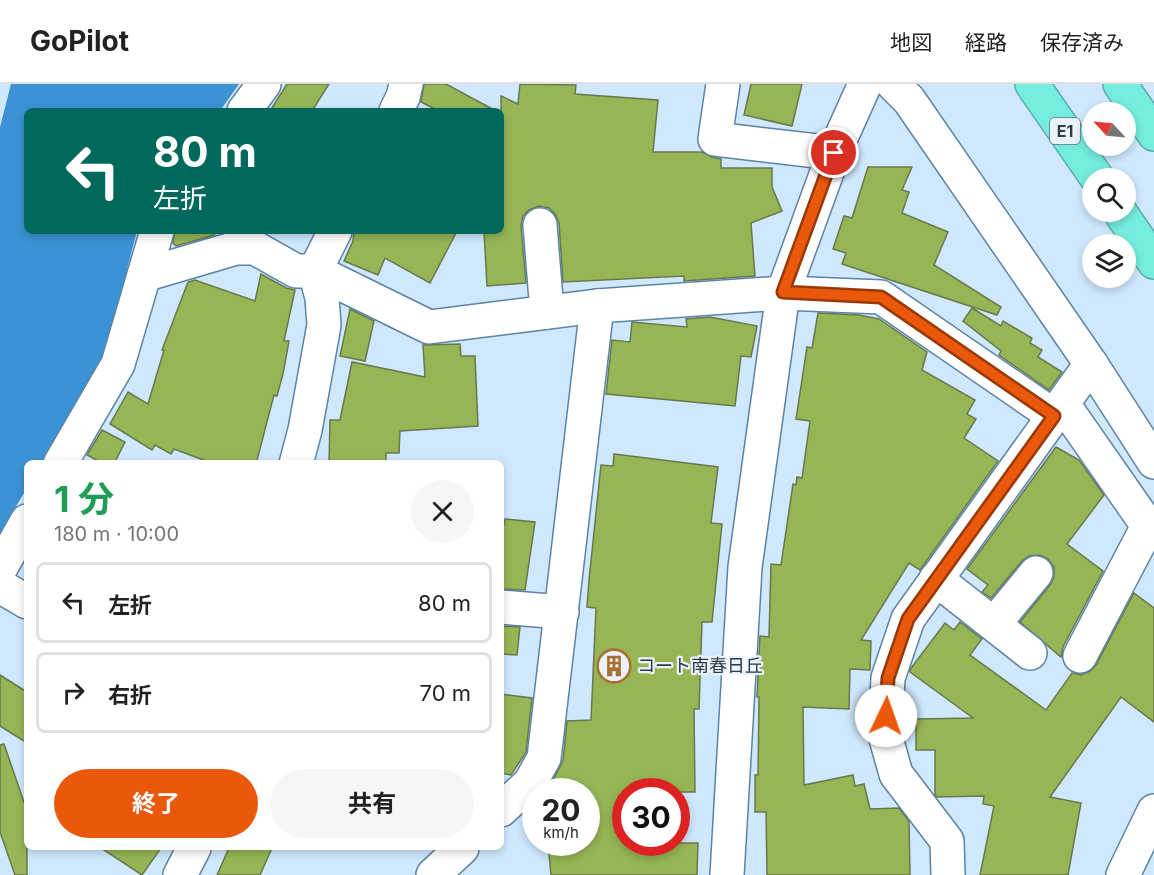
<!DOCTYPE html>
<html lang="ja">
<head>
<meta charset="utf-8">
<style>
	:root { --surface:#fff; --page:#f6f6f6; --text:#222; --muted:#767676; --line:#e0e0e0; --accent:#ea580c }
	body { margin:0; font-family:Inter,"Noto Sans JP",sans-serif; background:var(--page); color:var(--text); height:100vh; display:flex; flex-direction:column; font-size:22px; white-space:nowrap }
	* { box-sizing:border-box; margin:0 }
	p { font-size:20px; color:var(--muted) }
	.icon { flex:none; width:33px; height:33px; fill:none; stroke:currentColor; stroke-width:2; stroke-linecap:round; stroke-linejoin:round }
	.map { position:relative; flex:1; overflow:hidden }
	.drawer { position:absolute; left:24px; top:376px; width:480px; height:390px; display:flex; flex-direction:column; background:var(--surface); border-radius:9px; box-shadow:0 3px 9px #0003 }
	.drawer>* { flex:none }
	.top-card { position:absolute; left:24px; top:24px; width:480px; height:126px; border-radius:9px; box-shadow:0 3px 9px #0003; background:#00695c; color:#fff; overflow:hidden }
	.needle { width:39px; rotate:296deg }
	.buttons { position:absolute; left:1082px; top:18px; display:grid; gap:12px }
	.buttons a { display:grid; place-items:center; width:54px; height:54px; border-radius:50%; background:var(--surface); box-shadow:0 3px 9px #0003; font-size:30px }
	.speed { position:absolute; left:522px; top:694px; display:flex; gap:12px; font-size:30px; font-weight:700; text-align:center }
	.speed>* { display:grid; place-content:center; width:78px; height:78px; border-radius:50%; background:var(--surface); box-shadow:0 3px 9px #0003; line-height:1 }
	.speed small { font-size:15px; font-weight:400 }
	.speed .limit { border:9px solid #d22; background:#fff; color:#111 }
	.pin { position:absolute; display:grid; place-items:center; width:51px; height:51px; color:#fff; margin:-26px; border:3px solid #fff; border-radius:50%; box-shadow:0 2px 6px #0007 }
	.me { position:absolute; width:66px; margin:-33px; rotate:3deg; stroke-linejoin:round; filter:drop-shadow(0 0 4px #0008) }
	.turn { display:flex; align-items:center; gap:21px; height:126px; padding:0 30px; font-size:27px }
	.turn .icon { width:78px; height:78px; stroke-width:2.5 }
	.turn b { display:block; font-size:42px; line-height:51px }
	.round { display:grid; place-items:center; flex:none; width:63px; height:63px; border-radius:32px; background:var(--page) }
	.overview { display:flex; align-items:center; justify-content:space-between; height:102px; padding:0 30px }
	h1 { font-size:36px; font-weight:700; line-height:45px; color:#1e9e55 }
	.action { display:flex; gap:12px; margin-top:auto; padding:12px 30px }
	.action a { flex:1; height:69px; border-radius:36px; background:var(--accent); color:#fff; font-size:24px; font-weight:700; line-height:69px; text-align:center }
	.action a+a { background:var(--page); color:var(--text) }
	ul { padding:0; list-style:none }
	li { display:flex; align-items:center; gap:18px; height:81px; margin:0 12px 9px; padding:0 18px; border:3px solid var(--line); border-radius:9px }
	li div { flex:1 }
	li b { display:block; font-size:22px }
	li em { font-style:normal }
	header { display:flex; align-items:center; gap:36px; box-sizing:border-box; height:84px; padding:0 30px; background:var(--surface); border-bottom:2px solid var(--line) }
	header strong { font-size:28px }
	nav { display:flex; gap:33px; margin-inline-start:auto; font-size:21px }
	.map>svg:first-child { display:block }
	.water { fill:#3b93d5 }
	.building { fill:#96b655; stroke:#68784d; stroke-width:1.5 }
	.lines { fill:none; stroke-linecap:round; stroke-linejoin:round }
	.minor-casing { stroke:#5d83a4; stroke-width:36 }
	.highway-casing { stroke:#5aaeaa; stroke-width:36 }
	.minor { stroke:#fff; stroke-width:33 }
	.highway { stroke:#74ecde; stroke-width:33 }
	.route-casing { stroke:#983908; stroke-width:15 }
	.route { stroke:#ea580c; stroke-width:10 }
	.labels { text-anchor:middle; stroke-width:4.5; stroke-linejoin:round; paint-order:stroke }
	.shield { fill:#ebf3fa; stroke:#63727d; stroke-width:1.5 }
	.shield-label { font-size:16px; font-weight:bold; fill:#293a48 }
	.poi-label { font-size:18px; fill:#293a48; stroke:#ebf3fa; text-anchor:start }
</style>
</head>
<body>
<header>
<strong>GoPilot</strong>
<nav><a>地図</a><a>経路</a><a>保存済み</a></nav>
</header>
<div class="map">
<svg width="1154" height="791" viewBox="0 0 1154 791">
	<rect width="100%" height="100%" fill="#cfe8fe"/>
	<path class="water" d="M 11,0 L 239,0 L 220,27 L 27,27 L 27,147 L 137,147 L 103,277 L 42,379 L 27,380 L 27,404 L 0,449 L 0,43 Z"/>
	<g class="building">
		<path d="M 287,0 L 329,0 L 312,27 L 270,27 Z"/>
		<path d="M 424,0 L 446,0 L 496,27 L 439,27 L 421,18 Z"/>
		<path d="M 520,0 L 576,1 L 575,10 L 658,16 L 653,68 L 702,68 L 712,73 L 721,75 L 721,84 L 772,84 L 772,103 L 782,127 L 751,139 L 755,192 L 684,197 L 684,192 L 563,198 L 559,139 L 555,130 L 549,124 L 539,122 L 529,126 L 523,132 L 521,142 L 526,199 L 487,202 L 484,147 L 501,147 L 501,12 L 518,20 Z"/>
		<path d="M 751,0 L 802,0 L 792,42 L 744,31 Z"/>
		<path d="M 868,83 L 912,83 L 902,106 L 909,108 L 902,129 L 948,148 L 934,181 L 1001,223 L 997,231 L 842,180 L 846,169 L 833,165 L 844,132 L 852,134 Z"/>
		<path d="M 175,147 L 217,147 L 214,151 L 176,162 L 173,159 Z"/>
		<path d="M 354,147 L 457,147 L 430,199 L 385,174 L 378,191 L 344,177 L 353,157 Z"/>
		<path d="M 261,190 L 286,204 L 295,206 L 284,257 L 289,257 L 283,290 L 277,312 L 274,311 L 256,380 L 214,380 L 174,365 L 171,370 L 155,361 L 152,366 L 110,340 L 128,308 L 148,320 L 164,266 L 162,266 L 188,198 L 195,196 L 255,217 Z"/>
		<path d="M 972,224 L 1001,242 L 1003,237 L 1032,254 L 1030,259 L 1042,266 L 1038,273 L 1062,288 L 1049,306 L 999,271 L 1001,267 L 963,237 Z"/>
		<path d="M 350,225 L 374,237 L 365,277 L 340,272 Z"/>
		<path d="M 818,229 L 859,231 L 879,235 L 927,268 L 922,286 L 975,316 L 967,330 L 976,335 L 964,354 L 998,377 L 920,486 L 909,479 L 861,556 L 871,557 L 870,586 L 850,585 L 849,625 L 803,623 L 804,701 L 853,691 L 855,702 L 864,700 L 870,725 L 899,724 L 909,737 L 910,791 L 767,791 L 766,728 L 755,728 L 755,691 L 758,691 L 759,613 L 757,613 L 760,552 L 769,553 L 771,480 L 781,481 L 793,400 L 796,401 L 797,393 L 802,394 L 810,337 L 796,335 L 807,263 L 812,264 Z"/>
		<path d="M 710,233 L 757,242 L 751,273 L 741,272 L 735,322 L 606,310 L 612,256 L 630,258 L 632,238 L 687,243 L 686,235 Z"/>
		<path d="M 460,260 L 461,272 L 475,272 L 478,342 L 400,347 L 399,369 L 386,369 L 386,380 L 329,380 L 330,336 L 340,336 L 352,278 L 425,293 L 423,261 Z"/>
		<path d="M 102,346 L 125,358 L 114,380 L 104,380 L 87,371 Z"/>
		<path d="M 1056,363 L 1079,376 L 1104,411 L 1067,460 L 1103,487 L 1063,563 L 1061,573 L 1020,538 L 1050,501 L 1054,493 L 1054,483 L 1048,475 L 1040,471 L 1029,472 L 1022,477 L 991,514 L 982,508 L 988,501 L 967,485 Z"/>
		<path d="M 614,370 L 718,383 L 711,439 L 722,440 L 712,538 L 702,538 L 699,625 L 694,625 L 695,708 L 626,708 L 626,759 L 698,759 L 697,791 L 551,791 L 548,759 L 586,759 L 586,708 L 564,708 L 563,698 L 553,696 L 563,677 L 567,637 L 591,636 L 596,524 L 587,523 L 589,496 L 601,381 L 613,382 Z"/>
		<path d="M 505,435 L 535,438 L 525,506 L 501,505 L 501,440 L 504,441 Z"/>
		<path d="M 1134,509 L 1154,524 L 1154,638 L 1121,613 L 1050,713 L 1081,719 L 1068,791 L 980,791 L 994,722 L 983,720 L 984,712 L 937,713 L 935,711 L 935,666 L 916,666 L 916,635 L 973,634 L 910,588 L 911,584 L 945,539 L 954,546 L 960,538 L 982,555 L 970,571 L 1046,626 L 1072,589 L 1081,591 L 1090,587 L 1096,581 Z"/>
		<path d="M 501,542 L 520,543 L 517,571 L 501,570 Z"/>
		<path d="M 0,591 L 27,608 L 27,659 L 0,642 Z"/>
		<path d="M 501,610 L 532,614 L 526,668 L 511,691 L 501,689 Z"/>
		<path d="M 4,660 L 27,727 L 27,791 L 15,791 L 0,748 L 0,661 Z"/>
		<path d="M 101,764 L 161,764 L 142,791 Z"/>
		<path d="M 229,764 L 272,764 L 260,791 L 217,791 Z"/>
	</g>
	<g class="lines">
		<g class="minor-casing">
			<g id="minor">
				<path d="M 723,0 L 715,55 L 834,69"/>
				<path d="M 893,0 L 909,16 L 1091,280 L 1154,378"/>
				<path d="M 244,27 L 264,0"/>
				<path d="M 396,27 L 403,13 L 406,0"/>
				<path d="M 540,141 L 547,228"/>
				<path d="M 144,191 L 236,164 L 255,164 L 296,187 L 315,187 L 429,243 L 597,222 L 783,209 L 881,213 L 1054,332"/>
				<path d="M 1063,320 L 1148,442 L 1080,572"/>
				<path d="M 60,380 L 118,280 L 157,147"/>
				<path d="M 296,380 L 305,346 L 324,241 L 322,214 L 315,187 L 335,147"/>
				<path d="M 0,485 L 27,437"/>
				<path d="M 936,495 L 1030,569"/>
				<path d="M 0,502 L 27,518"/>
				<path d="M 501,523 L 562,528"/>
				<path d="M 994,540 L 1036,489"/>
				<path d="M 501,726 L 530,699 L 544,674 L 597,222"/>
				<path d="M 180,791 L 194,764"/>
				<path d="M 433,791 L 462,764"/>
				<path d="M 727,791 L 745,483 L 783,209 L 834,69 L 865,0"/>
				<path d="M 948,791 L 947,757 L 896,690 L 885,651 L 888,594 L 908,535 L 1091,280"/>
				<path d="M 1123,791 L 1154,727"/>
			</g>
		</g>
		<g class="highway-casing">
			<g id="highway">
				<path d="M 1032,0 L 1097,94"/>
				<path d="M 1120,0 L 1154,50"/>
				<path d="M 1120,128 L 1154,178"/>
			</g>
		</g>
		<use href="#minor" class="minor"/>
		<use href="#highway" class="highway"/>
	</g>
	<g class="lines">
		<g class="route-casing">
			<path id="route" d="M 834,69 L 783,208 L 881,213 L 1054,332 L 908,535 L 888,594 L 886,632"/>
		</g>
		<use href="#route" class="route"/>
	</g>
	<defs>
		<g id="building-ring" transform="scale(1.725)"><circle r="9.5" fill="#ebf3fa" stroke="#aa6f30" stroke-width="1.5"/><path d="M-4-6H4V6H1V3H-1V6H-4ZM-2.5-4.3h1.7v1.8h-1.7ZM.8-4.3h1.7v1.8H.8ZM-2.5-1h1.7V.8h-1.7ZM.8-1h1.7V.8H.8Z" fill="#aa6f30"/></g>
	</defs>
	<g fill-rule="evenodd">
		<use href="#building-ring" x="614" y="582"/>
	</g>
	<g class="labels">
		<rect class="shield" x="1050" y="34" width="30" height="26" rx="4.5"/>
		<g class="shield-label">
			<text x="1065" y="53">E1</text>
		</g>
		<g class="poi-label">
			<text x="637" y="588">コート南春日丘</text>
		</g>
	</g>
</svg>
<div class="buttons">
<a><svg class="needle" viewBox="-14 -14 28 28"><path d="M0-13l5 13h-10z" fill="#e53935"/><path d="M0 13l5-13h-10z" fill="#767676"/></svg></a>
<a><svg class="icon" aria-label="search" viewBox="0 0 24 24"><circle cx="10" cy="10" r="6"/><path d="M15 15l6 6"/></svg></a>
<a><svg class="icon" aria-label="layers" viewBox="0 0 24 24"><path d="M12 4l9 5-9 5-9-5zM3 14l9 5 9-5"/></svg></a>
</div>
<div class="speed"><div>20<small>km/h</small></div><div class="limit">30</div></div>
<div class="pin" style="left:834px;top:69px;background:#d93025"><svg class="icon" aria-label="arrive" viewBox="0 0 24 24"><path d="M6 21V4h12l-3 4 3 4H6"/></svg></div>
<svg class="me" style="left:886px;top:632px" viewBox="-20 -20 40 40"><circle r="19" fill="#fff"/><path d="M0-13L10 11 0 6-10 11z" fill="#ea580c"/></svg>
<div class="top-card">
<div class="turn"><svg class="icon" aria-label="left" viewBox="0 0 24 24"><path d="M17 20v-9H6M10 6l-5 5 5 5"/></svg><div><b>80 m</b>左折</div></div>
</div>
<section class="drawer">
<div class="overview"><div><h1>1 分</h1><p>180 m · 10:00</p></div><a class="round"><svg class="icon" aria-label="close" viewBox="0 0 24 24"><path d="M6 6l12 12M18 6L6 18"/></svg></a></div>
<ul>
<li><svg class="icon" aria-label="left" viewBox="0 0 24 24"><path d="M17 20v-9H6M10 6l-5 5 5 5"/></svg><div><b>左折</b></div><em>80 m</em></li>
<li><svg class="icon" aria-label="right" viewBox="0 0 24 24"><path d="M7 20v-9h11M14 6l5 5-5 5"/></svg><div><b>右折</b></div><em>70 m</em></li>
</ul>
<div class="action"><a>終了</a><a>共有</a></div>
</section>
</div>
</body>
</html>
